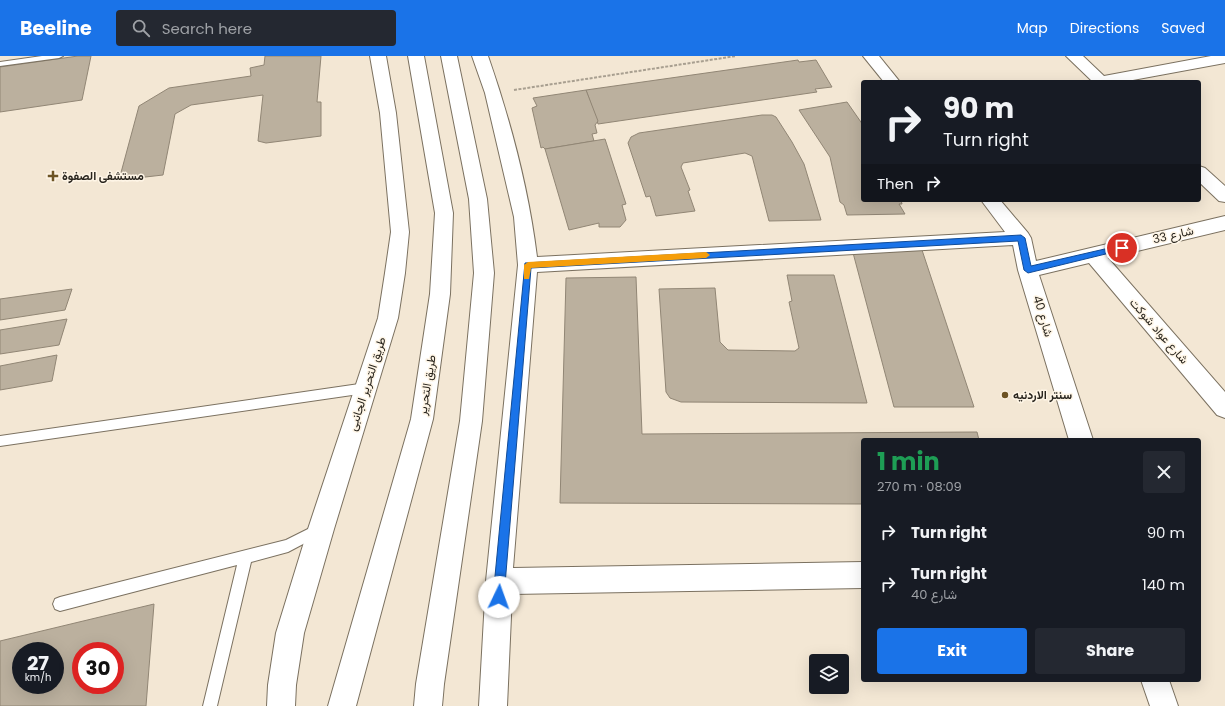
<!DOCTYPE html>
<html lang="en">
<head>
<meta charset="utf-8">
<style>
	:root { --surface:#171b24; --page:#242831; --text:#f1f3f6; --muted:#9ea1a6; --accent:#1a73e8 }
	body { margin:0; font-family:Poppins,Vazirmatn,sans-serif; background:var(--page); color:var(--text); height:100vh; display:flex; flex-direction:column; font-size:15px; white-space:nowrap }
	* { box-sizing:border-box; margin:0 }
	p { font-size:13px; color:var(--muted) }
	.icon { flex:none; width:22px; height:22px; fill:none; stroke:currentColor; stroke-width:2; stroke-linecap:round; stroke-linejoin:round }
	.map { position:relative; flex:1; overflow:hidden }
	.details { position:absolute; left:861px; top:382px; width:340px; height:244px; display:flex; flex-direction:column; background:var(--surface); border-radius:4px; box-shadow:0 4px 16px #0002 }
	.details>* { flex:none }
	.banner { position:absolute; left:861px; top:24px; width:340px; height:122px; border-radius:4px; box-shadow:0 4px 16px #0002; background:#171b24; color:var(--text); overflow:hidden }
	.tools { position:absolute; left:809px; top:598px; display:grid; gap:8px }
	.tools a { display:grid; place-items:center; width:40px; height:40px; border-radius:4px; background:var(--surface); box-shadow:0 4px 16px #0002; font-size:20px }
	.speed { position:absolute; left:12px; top:586px; display:flex; gap:8px; font-size:20px; font-weight:700; text-align:center }
	.speed>* { display:grid; place-content:center; width:52px; height:52px; border-radius:50%; background:var(--surface); box-shadow:0 4px 16px #0002; line-height:1 }
	.speed small { font-size:10px; font-weight:400 }
	.speed .limit { border:6px solid #d22; background:#fff; color:#111 }
	.pin { position:absolute; display:grid; place-items:center; width:34px; height:34px; color:#fff; margin:-17px; border:2px solid #fff; border-radius:50%; box-shadow:0 1px 4px #0007 }
	.me { position:absolute; width:44px; margin:-22px; rotate:3deg; stroke-linejoin:round; filter:drop-shadow(0 0 3px #0008) }
	.turn { display:flex; align-items:center; gap:14px; height:84px; padding:0 16px; font-size:18px }
	.turn .icon { width:52px; height:52px; stroke-width:2.5 }
	.turn b { display:block; font-size:28px; line-height:34px }
	.then { display:flex; align-items:center; height:38px; padding:0 16px; background:#0003; gap:8px; font-size:15px }
	.round { display:grid; place-items:center; flex:none; width:42px; height:42px; border-radius:4px; background:var(--page) }
	.headline { display:flex; align-items:center; justify-content:space-between; height:68px; padding:0 16px }
	h1 { font-size:24px; font-weight:700; line-height:30px; color:#1e9e55 }
	.cta { display:flex; gap:8px; margin-top:auto; padding:8px 16px }
	.cta a { flex:1; height:46px; border-radius:4px; background:var(--accent); color:#fff; font-size:16px; font-weight:700; line-height:46px; text-align:center }
	.cta a+a { background:var(--page); color:var(--text) }
	ul { padding:0; list-style:none }
	li { display:flex; align-items:center; gap:12px; height:52px; padding:0 16px }
	li div { flex:1 }
	li b { display:block; font-size:15px }
	li em { font-style:normal }
	header { display:flex; align-items:center; gap:24px; box-sizing:border-box; height:56px; padding:0 20px; background:var(--accent); color:#fff }
	header strong { font-size:19px }
	nav { display:flex; gap:22px; margin-inline-start:auto; font-size:14px }
	.search { width:280px; height:36px; background:var(--page); display:flex; align-items:center; gap:10px; box-sizing:border-box; padding:0 14px; border-radius:4px; color:var(--muted); font-size:15px }
	.map>svg:first-child { display:block }
	.building { fill:#bbb09e; stroke:#918675; fill-rule:evenodd }
	.lines { fill:none; stroke-linecap:round; stroke-linejoin:round }
	.service-casing { stroke:#7b7160; stroke-width:2 }
	.minor-casing { stroke:#7b7160; stroke-width:2 }
	.tertiary-casing { stroke:#7b7160; stroke-width:2 }
	.path { stroke:#a89f90; stroke-width:2; stroke-dasharray:3 1.5; stroke-linecap:butt }
	.service { fill:#fff; fill-rule:evenodd }
	.minor { fill:#fff; fill-rule:evenodd }
	.tertiary { fill:#fff; fill-rule:evenodd }
	.route { fill:#1a73e8; stroke:#114b97 }
	.slow { fill:#f59e0b }
	.poi-dot { fill:#6d5425; stroke:#fef5e6; stroke-width:1.5 }
	.labels { text-anchor:middle; stroke-width:3; stroke-linejoin:round; paint-order:stroke }
	.poi-label { font-size:12px; font-weight:bold; fill:#29251e; stroke:#fef5e6; text-anchor:start }
	.street-label { font-size:12px; fill:#29251e; stroke:#fef5e6 }
</style>
</head>
<body>
<header>
<strong>Beeline</strong>
<div class="search"><svg class="icon" aria-label="search" viewBox="0 0 24 24"><circle cx="10" cy="10" r="6"/><path d="M15 15l6 6"/></svg>Search here</div>
<nav><a>Map</a><a>Directions</a><a>Saved</a></nav>
</header>
<div class="map">
<svg width="1225" height="650" viewBox="0 0 1225 650">
	<rect width="100%" height="100%" fill="#f3e7d4"/>
	<g class="building">
		<path d="M 78,0 L 91,0 L 82,44 L 0,56 L 0,11 Z"/>
		<path d="M 265,0 L 321,0 L 317,46 L 321,46 L 321,80 L 266,87 L 258,85 L 263,39 L 191,49 L 175,58 L 163,119 L 119,124 L 139,50 L 169,32 L 251,20 L 250,12 L 264,9 Z"/>
		<path d="M 798,4 L 799,6 L 816,4 L 832,31 L 815,33 L 817,36 L 598,68 L 586,34 Z"/>
		<path d="M 586,34 L 598,65 L 595,69 L 597,77 L 592,78 L 594,85 L 545,93 L 543,91 L 541,92 L 532,52 L 537,50 L 533,42 Z"/>
		<path d="M 847,46 L 863,69 L 863,144 L 901,144 L 902,148 L 899,148 L 905,158 L 847,159 L 844,149 L 840,146 L 830,101 L 799,54 Z"/>
		<path d="M 762,59 L 772,59 L 776,61 L 792,86 L 804,108 L 821,164 L 769,165 L 752,100 L 745,97 L 683,107 L 681,111 L 690,134 L 688,135 L 695,155 L 656,160 L 650,140 L 646,141 L 628,87 L 631,81 L 639,77 Z"/>
		<path d="M 605,83 L 626,148 L 622,149 L 626,164 L 620,171 L 599,171 L 599,167 L 569,174 L 545,93 Z"/>
		<path d="M 921,191 L 974,351 L 894,351 L 852,193 Z"/>
		<path d="M 787,219 L 834,219 L 867,347 L 681,346 L 670,342 L 666,336 L 659,233 L 715,232 L 720,286 L 728,294 L 795,295 L 799,292 L 789,246 L 792,245 Z"/>
		<path d="M 636,221 L 642,378 L 977,376 L 979,384 L 863,384 L 863,448 L 560,447 L 566,222 Z"/>
		<path d="M 72,233 L 65,254 L 0,264 L 0,243 Z"/>
		<path d="M 67,263 L 59,289 L 0,298 L 0,274 Z"/>
		<path d="M 57,299 L 52,325 L 0,334 L 0,310 Z"/>
		<path d="M 154,548 L 146,650 L 0,650 L 0,585 ZM 21,595 L 55,595 L 55,629 L 21,629 ZM 81,595 L 115,595 L 115,629 L 81,629 Z"/>
	</g>
	<g class="lines">
		<g class="service-casing">
			<g id="service">
				<path d="M 42,0 L 63,0 L 59,2 L 0,10 L 0,6 Z"/>
				<path d="M 366,327 L 370,329 L 372,332 L 370,335 L 366,337 L 0,390 L 0,380 Z"/>
				<path d="M 318,468 L 322,470 L 324,474 L 322,478 L 288,496 L 251,506 L 217,650 L 203,650 L 237,509 L 60,555 L 55,553 L 53,548 L 55,543 L 60,541 L 286,484 Z"/>
			</g>
		</g>
		<g class="minor-casing">
			<g id="minor">
				<path d="M 370,0 L 386,0 L 396,57 L 409,176 L 405,217 L 398,262 L 334,473 L 304,577 L 296,629 L 295,650 L 267,650 L 268,629 L 276,577 L 308,473 L 378,262 L 385,217 L 391,176 L 380,57 Z"/>
				<path d="M 472,0 L 488,0 C 510,63 529,135 537,201 L 1005,176 L 981,144 L 1000,144 L 1028,177 L 1031,182 L 1036,205 L 1225,160 L 1225,174 L 1108,202 L 1225,336 L 1225,362 L 1217,359 L 1089,207 L 1039,219 L 1093,384 L 1069,384 L 1018,214 L 1013,189 L 537,216 L 513,512 L 863,506 L 863,532 L 512,538 L 507,650 L 479,650 L 486,525 L 518,209 L 514,161 L 485,37 Z"/>
				<path d="M 863,0 L 879,0 L 900,26 L 884,26 Z"/>
				<path d="M 1066,0 L 1083,0 L 1104,20 L 1211,0 L 1225,0 L 1225,7 L 1122,26 L 1093,26 Z"/>
				<path d="M 1199,110 L 1205,112 L 1225,130 L 1225,146 L 1219,145 L 1199,126 Z"/>
				<path d="M 1141,624 L 1169,624 L 1178,650 L 1150,650 Z"/>
			</g>
		</g>
		<g class="tertiary-casing">
			<g id="tertiary">
				<path d="M 408,0 L 424,0 L 453,157 L 450,238 L 433,363 L 356,650 L 328,650 L 411,363 L 430,238 L 435,157 Z"/>
				<path d="M 441,0 L 457,0 L 487,143 L 494,217 L 482,365 L 444,628 L 442,650 L 414,650 L 416,628 L 460,365 L 474,217 L 469,143 Z"/>
			</g>
		</g>
		<path class="path" d="M 514,34 L 736,0"/>
		<use href="#service" class="service"/>
		<use href="#minor" class="minor"/>
		<use href="#tertiary" class="tertiary"/>
	</g>
	<path class="route" d="M 1021,179 L 1025,182 L 1031,210 L 1122,189 L 1126,192 L 1122,194 L 1028,217 L 1024,214 L 1018,185 L 531,212 L 504,541 L 502,545 L 499,546 L 495,545 L 493,541 L 525,207 Z"/>
	<path class="slow" d="M 706,196 L 710,199 L 706,202 L 531,212 L 529,223 L 524,223 L 524,209 L 528,206 Z"/>
	<g class="poi-dot">
		<path d="M51 114h4v4h4v4h-4v4h-4v-4h-4v-4h4z"/>
		<circle cx="1005" cy="339" r="4"/>
	</g>
	<g class="labels">
		<g class="poi-label">
			<text x="62" y="124">مستشفى الصفوة</text>
			<text x="1013" y="343">سنتر الاردنيه</text>
		</g>
		<g class="street-label">
			<text transform="translate(1173 179) rotate(-13)" y="4">شارع 33</text>
			<text transform="translate(1043 260) rotate(73)" y="4">شارع 40</text>
			<text transform="translate(1159 275) rotate(49)" y="4">شارع عواد شوكت</text>
			<text transform="translate(367 328) rotate(-72)" y="4">طريق التحرير الجانبى</text>
			<text transform="translate(427 329) rotate(-81)" y="4">طريق التحرير</text>
		</g>
	</g>
</svg>
<div class="tools">
<a><svg class="icon" aria-label="layers" viewBox="0 0 24 24"><path d="M12 4l9 5-9 5-9-5zM3 14l9 5 9-5"/></svg></a>
</div>
<div class="speed"><div>27<small>km/h</small></div><div class="limit">30</div></div>
<div class="pin" style="left:1122px;top:192px;background:#d93025"><svg class="icon" aria-label="arrive" viewBox="0 0 24 24"><path d="M6 21V4h12l-3 4 3 4H6"/></svg></div>
<svg class="me" style="left:499px;top:541px" viewBox="-20 -20 40 40"><circle r="19" fill="#fff"/><path d="M0-13L10 11 0 6-10 11z" fill="#1a73e8"/></svg>
<div class="banner">
<div class="turn"><svg class="icon" aria-label="right" viewBox="0 0 24 24"><path d="M7 20v-9h11M14 6l5 5-5 5"/></svg><div><b>90 m</b>Turn right</div></div>
<div class="then">Then<svg class="icon" aria-label="right" viewBox="0 0 24 24"><path d="M7 20v-9h11M14 6l5 5-5 5"/></svg></div>
</div>
<section class="details">
<div class="headline"><div><h1>1 min</h1><p>270 m · 08:09</p></div><a class="round"><svg class="icon" aria-label="close" viewBox="0 0 24 24"><path d="M6 6l12 12M18 6L6 18"/></svg></a></div>
<ul>
<li><svg class="icon" aria-label="right" viewBox="0 0 24 24"><path d="M7 20v-9h11M14 6l5 5-5 5"/></svg><div><b>Turn right</b></div><em>90 m</em></li>
<li><svg class="icon" aria-label="right" viewBox="0 0 24 24"><path d="M7 20v-9h11M14 6l5 5-5 5"/></svg><div><b>Turn right</b><p>شارع 40</p></div><em>140 m</em></li>
</ul>
<div class="cta"><a>Exit</a><a>Share</a></div>
</section>
</div>
</body>
</html>
